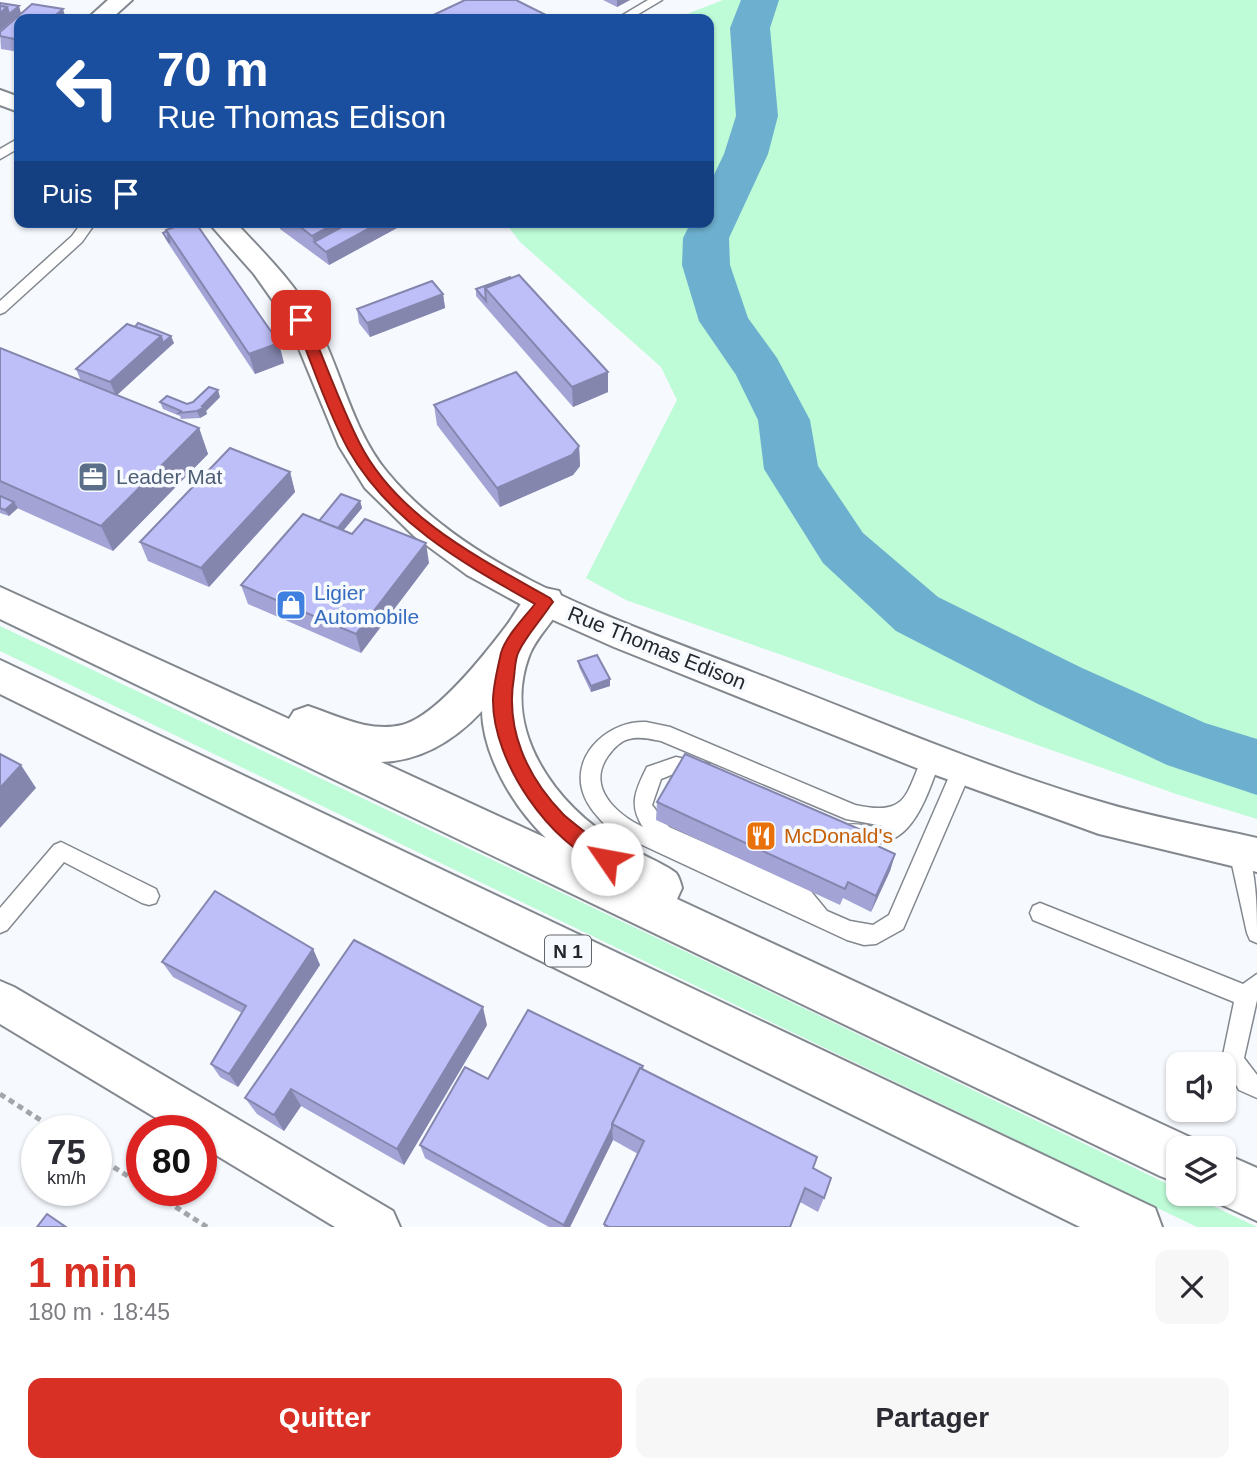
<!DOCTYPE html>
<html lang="fr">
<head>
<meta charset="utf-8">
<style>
	:root { --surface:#fff; --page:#f7f7f7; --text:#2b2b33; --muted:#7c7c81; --accent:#d93025 }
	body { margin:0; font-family:Arial,sans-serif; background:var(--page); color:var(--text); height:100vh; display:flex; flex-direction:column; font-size:26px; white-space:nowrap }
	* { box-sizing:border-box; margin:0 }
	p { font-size:23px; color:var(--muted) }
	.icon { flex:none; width:38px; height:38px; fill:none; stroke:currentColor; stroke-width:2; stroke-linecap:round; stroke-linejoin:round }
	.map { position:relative; height:1227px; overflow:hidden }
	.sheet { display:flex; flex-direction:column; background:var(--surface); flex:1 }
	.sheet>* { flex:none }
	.banner { position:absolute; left:14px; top:14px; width:700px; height:214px; border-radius:14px; box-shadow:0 2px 5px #0004; background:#1a4fa0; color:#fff; overflow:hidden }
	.fabs { position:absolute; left:1166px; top:1052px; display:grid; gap:14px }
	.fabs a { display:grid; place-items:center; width:70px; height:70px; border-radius:14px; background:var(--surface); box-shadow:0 2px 5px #0004; font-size:35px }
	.speed { position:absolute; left:21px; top:1115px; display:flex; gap:14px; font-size:35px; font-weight:700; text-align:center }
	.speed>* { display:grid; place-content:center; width:91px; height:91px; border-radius:50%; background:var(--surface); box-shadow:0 2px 5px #0004; line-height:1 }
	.speed small { font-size:18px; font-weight:400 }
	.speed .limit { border:10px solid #d22; background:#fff; color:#111 }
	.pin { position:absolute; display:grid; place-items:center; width:60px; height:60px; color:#fff; margin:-30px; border-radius:14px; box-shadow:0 4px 10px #0006 }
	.me { position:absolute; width:77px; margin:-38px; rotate:303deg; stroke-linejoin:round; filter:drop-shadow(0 0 5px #0008) }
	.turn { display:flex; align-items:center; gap:24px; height:147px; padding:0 28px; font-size:32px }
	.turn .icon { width:91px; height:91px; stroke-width:2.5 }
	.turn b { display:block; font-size:49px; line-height:60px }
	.then { display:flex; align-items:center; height:66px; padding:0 28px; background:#0003; gap:14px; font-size:26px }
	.round { display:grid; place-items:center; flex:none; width:74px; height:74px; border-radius:14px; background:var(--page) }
	.summary { display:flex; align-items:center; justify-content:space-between; height:119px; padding:0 28px }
	h1 { font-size:42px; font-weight:800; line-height:52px; color:var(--accent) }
	.primary-button { display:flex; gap:14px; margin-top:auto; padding:14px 28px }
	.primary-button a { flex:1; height:80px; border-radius:14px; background:var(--accent); color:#fff; font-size:28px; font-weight:800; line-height:80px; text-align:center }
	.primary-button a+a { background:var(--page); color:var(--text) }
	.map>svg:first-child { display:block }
	.green { fill:#befbd7 }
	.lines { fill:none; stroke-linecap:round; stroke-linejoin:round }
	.river { fill:#6dafce; fill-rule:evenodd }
	.service-casing { stroke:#83888f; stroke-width:3 }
	.minor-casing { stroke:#83888f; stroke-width:4 }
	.trunk-casing { stroke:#83888f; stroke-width:4 }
	.path { stroke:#a2a5a9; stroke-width:5; stroke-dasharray:6 4.5; stroke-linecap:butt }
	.service { fill:#fff; fill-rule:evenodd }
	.minor { fill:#fff; fill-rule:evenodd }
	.trunk { fill:#fff; fill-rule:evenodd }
	.wall { fill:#a3a4d5 }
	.shaded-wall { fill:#8586ae }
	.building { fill:#bebff8; stroke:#8586ae; stroke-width:2 }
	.route { fill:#d93025; stroke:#8d1f18; stroke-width:2 }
	.labels { text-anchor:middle; stroke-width:7; stroke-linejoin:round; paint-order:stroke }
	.shield { fill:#f6f9fe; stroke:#636569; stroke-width:2 }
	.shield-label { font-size:19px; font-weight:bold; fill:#242629 }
	.service-label { font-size:21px; fill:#4e5e75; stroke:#f6f9fe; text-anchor:start }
	.shop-label { font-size:21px; fill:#366cbe; stroke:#f6f9fe; text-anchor:start }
	.street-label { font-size:21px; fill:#242629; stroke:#f6f9fe }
	.food-label { font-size:21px; fill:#c56008; stroke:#f6f9fe; text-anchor:start }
</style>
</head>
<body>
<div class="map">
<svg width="1257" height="1227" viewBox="0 0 1257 1227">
	<rect width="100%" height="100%" fill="#f6f9fe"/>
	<g class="green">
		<path d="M 723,0 L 1257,0 L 1257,819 L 1179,795 L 626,600 L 586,578 L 677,400 L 661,367 L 520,242 L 507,225 L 509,222 L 709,222 L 709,19 L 674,19 Z"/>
		<path d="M 0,626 L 762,988 L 1178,1189 L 1178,1194 L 1188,1194 L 1257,1227 L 1197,1227 L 0,651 Z"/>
	</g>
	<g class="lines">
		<path class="river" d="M 741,0 L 779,0 L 770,28 L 778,116 L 768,154 L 729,238 L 730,265 L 748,318 L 777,358 L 810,420 L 818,466 L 863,533 L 938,597 L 1082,668 L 1205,723 L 1257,739 L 1257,795 L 1167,765 L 1038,704 L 896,631 L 823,563 L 764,469 L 758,420 L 736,375 L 699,321 L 682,265 L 683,238 L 691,222 L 709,222 L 709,185 L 724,154 L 736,116 L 730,28 Z"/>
		<g class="service-casing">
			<g id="service">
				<path d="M 648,0 L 662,0 L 630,19 L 616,19 Z"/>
				<path d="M 19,138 L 19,148 L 0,159 L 0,149 Z"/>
				<path d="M 82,222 L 96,222 L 82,242 L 5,312 L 0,314 L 0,301 L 72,236 Z"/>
				<path d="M 646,722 L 670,727 L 855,805 C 910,817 905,793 925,752 L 932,750 L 939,752 L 941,758 C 923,807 908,862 843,838 L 840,832 L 843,826 C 856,821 870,829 883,826 L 846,819 L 661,741 C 651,739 639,736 629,739 C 620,741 613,749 608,756 C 586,787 616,814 643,827 C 628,805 636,789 647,767 L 676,757 L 709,764 L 712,770 L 709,776 L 702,778 L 676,773 L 661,779 L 652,805 L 669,827 L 809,889 L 827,911 L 850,921 L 873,925 L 889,915 L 955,763 L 962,761 L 969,763 L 972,769 L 903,929 L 876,944 L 864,945 L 847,940 L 610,830 C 599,818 586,806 582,789 C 573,751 612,720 646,722 Z"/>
				<path d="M 61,842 L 156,889 L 159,896 L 156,903 L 149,905 L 142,903 L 64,862 L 7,930 L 0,933 L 0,908 L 54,845 Z"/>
				<path d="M 1239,842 L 1246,845 C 1257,875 1257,910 1257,943 L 1250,940 L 1247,933 L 1229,851 L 1232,845 Z"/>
				<path d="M 1040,903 L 1243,984 L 1257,974 L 1257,1000 L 1244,1058 L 1257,1075 L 1257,1098 L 1239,1090 L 1222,1060 L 1234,1002 L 1033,920 L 1030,913 L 1033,906 Z"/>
			</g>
		</g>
		<g class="minor-casing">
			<g id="minor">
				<path d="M 108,0 L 132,0 L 111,19 L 87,19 Z"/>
				<path d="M 0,90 L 19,97 L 19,112 L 0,105 Z"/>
				<path d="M 208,222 L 235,222 C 263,252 295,283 314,319 C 341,368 351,429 387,472 C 472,575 631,625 752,672 C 866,716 980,766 1098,801 C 1150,817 1204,826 1257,838 L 1257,872 L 1099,834 L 919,769 L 614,647 L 533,611 L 467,575 L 414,536 L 365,488 L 339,446 L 288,322 L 254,274 Z"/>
				<path d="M 0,981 L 14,987 L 393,1211 L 400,1227 L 335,1227 L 201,1146 L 201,1130 L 176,1130 L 0,1024 Z"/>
			</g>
		</g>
		<g class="trunk-casing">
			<g id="trunk">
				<path d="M 0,587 L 289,719 L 294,711 L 308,706 C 338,716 369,733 402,725 C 437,716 485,654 507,625 C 514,616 523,597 533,591 C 542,586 550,589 559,591 L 564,602 C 555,620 536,637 529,656 C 501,731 556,806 619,843 C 632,850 667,865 676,873 C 679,877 681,884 682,888 L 677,899 L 1196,1140 L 1199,1148 L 1178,1148 L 1178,1183 L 1160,1176 L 0,619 ZM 482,711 C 483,756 514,808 546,838 L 381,762 C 421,761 455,740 482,711 Z"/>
				<path d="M 0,660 L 1155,1208 L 1162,1227 L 1080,1227 L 0,694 Z"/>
				<path d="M 1223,1153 L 1257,1168 L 1257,1221 L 1205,1197 L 1203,1194 L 1223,1194 Z"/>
			</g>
		</g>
		<g class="path">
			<path d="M 0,1094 L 56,1130"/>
			<path d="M 96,1156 L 142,1185"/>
			<path d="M 149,1190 L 207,1227"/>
		</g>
		<use href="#service" class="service"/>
		<use href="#minor" class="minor"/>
		<use href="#trunk" class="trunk"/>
	</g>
	<g class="wall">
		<path d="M 603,0 L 630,0 L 617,7 Z"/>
		<path d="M 19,19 L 19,52 L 1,49 L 0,32 Z"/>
		<path d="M 279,222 L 408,222 L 329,265 L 280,229 Z"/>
		<path d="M 167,231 L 284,363 L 255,374 L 166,240 L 163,233 Z"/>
		<path d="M 510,277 L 608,392 L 573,407 L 476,296 L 476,289 Z"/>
		<path d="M 443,294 L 445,308 L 370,337 L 359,323 L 357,309 Z"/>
		<path d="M 127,324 L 174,343 L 117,395 L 199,428 L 208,454 L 113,551 L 17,508 L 9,516 L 0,513 L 0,348 L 81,381 L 76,369 Z"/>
		<path d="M 220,397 L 206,411 L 207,414 L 200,418 L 181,419 L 180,416 L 163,409 L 160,402 L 187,404 Z"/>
		<path d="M 434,405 L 579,446 L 580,466 L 573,475 L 500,507 L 437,425 Z"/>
		<path d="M 290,472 L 295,492 L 209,587 L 148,561 L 140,542 Z"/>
		<path d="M 360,501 L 362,508 L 343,531 L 429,563 L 361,653 L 248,604 L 241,585 L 319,521 Z"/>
		<path d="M 578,661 L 610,679 L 610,686 L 591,692 L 579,667 Z"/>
		<path d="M 657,802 L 873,835 L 871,843 L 895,854 L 890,871 L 871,912 L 843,898 L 840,905 L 656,820 Z"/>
		<path d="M 313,949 L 320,965 L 238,1087 L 220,1077 L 211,1064 L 242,1013 L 173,977 L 162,962 Z"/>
		<path d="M 487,1025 L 404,1165 L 301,1106 L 284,1131 L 257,1114 L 245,1098 Z"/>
		<path d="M 643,1066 L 643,1069 L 813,1168 L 824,1198 L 818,1212 L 800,1202 L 790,1227 L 604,1227 L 604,1224 L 638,1154 L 613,1140 L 570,1227 L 549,1227 L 425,1158 L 420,1145 L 488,1079 Z"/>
	</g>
	<g class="shaded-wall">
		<path d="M 617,0 L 630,0 L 617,7 Z"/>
		<path d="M 19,6 L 21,13 L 0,31 L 0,13 L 7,7 Z"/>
		<path d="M 63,9 L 66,19 L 51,19 Z"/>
		<path d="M 338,222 L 379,222 L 314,242 L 312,236 Z"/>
		<path d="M 381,222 L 408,222 L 329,265 L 326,252 Z"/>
		<path d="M 443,294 L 445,308 L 370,337 L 367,323 Z"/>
		<path d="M 161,336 L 166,350 L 116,396 L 110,382 Z"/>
		<path d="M 171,336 L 174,343 L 166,350 L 163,343 Z"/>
		<path d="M 279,343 L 284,363 L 255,374 L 249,354 Z"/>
		<path d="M 608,372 L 608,392 L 573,407 L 572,387 Z"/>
		<path d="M 218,390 L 220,397 L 206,411 L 207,414 L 200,418 L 197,411 Z"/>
		<path d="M 199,428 L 208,454 L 113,551 L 101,526 Z"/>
		<path d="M 579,446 L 580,466 L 573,475 L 500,507 L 497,488 Z"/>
		<path d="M 290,472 L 295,492 L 209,587 L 201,568 Z"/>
		<path d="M 360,501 L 362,508 L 335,540 L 334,533 Z"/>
		<path d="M 14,502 L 18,508 L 9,516 L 5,510 Z"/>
		<path d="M 426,543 L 429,563 L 361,653 L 356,634 Z"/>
		<path d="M 610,679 L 610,686 L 591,692 L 591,686 Z"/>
		<path d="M 21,765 L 36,788 L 0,828 L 0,788 Z"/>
		<path d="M 895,854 L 890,871 L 871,912 L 876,896 Z"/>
		<path d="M 313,949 L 320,965 L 238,1087 L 229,1074 Z"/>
		<path d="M 483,1007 L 487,1025 L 404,1165 L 397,1149 Z"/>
		<path d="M 291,1089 L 301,1106 L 284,1131 L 274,1115 Z"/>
		<path d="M 612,1128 L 613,1140 L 570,1227 L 564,1227 L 564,1225 Z"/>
	</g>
	<g class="building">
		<path d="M 465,0 L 516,0 L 546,15 L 538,19 L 425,19 Z"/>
		<path d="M 0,3 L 19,6 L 9,14 L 7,7 L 0,6 Z"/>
		<path d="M 32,4 L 63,9 L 51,19 L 19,19 L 19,40 L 0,36 L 0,32 Z"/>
		<path d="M 0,6 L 7,7 L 0,13 Z"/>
		<path d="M 189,222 L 195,222 L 279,343 L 249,354 L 166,230 Z"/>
		<path d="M 294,222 L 338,222 L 312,236 Z"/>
		<path d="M 351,222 L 381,222 L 326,252 L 314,242 Z"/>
		<path d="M 167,231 L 170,243 L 163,233 Z"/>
		<path d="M 519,275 L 608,372 L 572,387 L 485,288 Z"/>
		<path d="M 510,277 L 511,278 L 485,288 L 486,301 L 476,289 Z"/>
		<path d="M 432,281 L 443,294 L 367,323 L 357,309 Z"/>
		<path d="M 138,323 L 171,336 L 163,343 L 161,336 L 135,327 Z"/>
		<path d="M 127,324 L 161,336 L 110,382 L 76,369 Z"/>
		<path d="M 0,348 L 199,428 L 101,526 L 0,481 Z"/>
		<path d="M 516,372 L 579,446 L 572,455 L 497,488 L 434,405 Z"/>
		<path d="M 209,387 L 218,390 L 202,406 L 205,407 L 197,411 L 179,413 L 181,411 L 160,402 L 167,396 L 187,404 L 193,402 Z"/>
		<path d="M 230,448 L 290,472 L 201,568 L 140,542 Z"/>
		<path d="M 341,494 L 360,501 L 338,528 L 319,521 Z"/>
		<path d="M 0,496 L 14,502 L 5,510 L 0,508 Z"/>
		<path d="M 303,514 L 352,534 L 365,519 L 426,543 L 356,634 L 241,585 Z"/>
		<path d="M 597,655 L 610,679 L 591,686 L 578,661 Z"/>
		<path d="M 0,754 L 21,765 L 0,788 Z"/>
		<path d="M 685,754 L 873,835 L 869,842 L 895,854 L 876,896 L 848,882 L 845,889 L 657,802 Z"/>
		<path d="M 215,891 L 313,949 L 229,1074 L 211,1064 L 246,1006 L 162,962 Z"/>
		<path d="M 354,940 L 483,1007 L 397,1149 L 291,1089 L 274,1115 L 245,1098 Z"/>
		<path d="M 528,1010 L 643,1066 L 642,1068 L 640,1068 L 612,1124 L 612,1128 L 564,1225 L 420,1145 L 465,1067 L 488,1079 Z"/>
		<path d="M 640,1068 L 817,1157 L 813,1168 L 831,1178 L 824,1198 L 805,1188 L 790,1227 L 609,1227 L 604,1224 L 644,1141 L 612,1124 Z"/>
		<path d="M 47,1214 L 66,1227 L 37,1227 Z"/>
	</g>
	<path class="route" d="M 301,316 L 307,320 C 325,361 340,405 360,444 C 398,518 481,559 550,598 L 553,602 L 550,606 C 540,621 527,635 519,651 C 515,658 515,669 514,677 C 505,729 527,777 563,814 C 573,824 613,852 616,859 L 614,864 L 607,867 C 550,845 493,762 493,701 C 493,686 498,667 501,653 C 506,636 524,618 535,604 C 463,563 390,523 348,449 C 326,409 312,362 294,320 Z"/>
	<defs>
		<g id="office-square" transform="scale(1.575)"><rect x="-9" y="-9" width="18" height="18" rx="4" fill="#5c6f8a" stroke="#f6f9fe"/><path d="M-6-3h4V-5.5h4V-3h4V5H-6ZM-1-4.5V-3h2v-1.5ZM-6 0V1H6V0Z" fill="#fff"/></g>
		<g id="shop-square" transform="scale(1.575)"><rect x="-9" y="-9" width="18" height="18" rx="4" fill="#3f7fe0" stroke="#f6f9fe"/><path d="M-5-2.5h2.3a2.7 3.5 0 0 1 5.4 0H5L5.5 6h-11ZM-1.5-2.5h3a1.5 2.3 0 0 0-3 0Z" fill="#fff"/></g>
		<g id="restaurant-square" transform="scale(1.575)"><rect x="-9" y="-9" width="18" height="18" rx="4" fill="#e8710a" stroke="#f6f9fe"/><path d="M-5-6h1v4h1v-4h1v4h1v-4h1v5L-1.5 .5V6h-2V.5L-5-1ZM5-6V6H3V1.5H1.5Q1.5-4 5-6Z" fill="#fff"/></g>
	</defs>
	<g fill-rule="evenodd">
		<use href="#office-square" x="93" y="477"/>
		<use href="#shop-square" x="291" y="605"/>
		<use href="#restaurant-square" x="761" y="836"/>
	</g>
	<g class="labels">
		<rect class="shield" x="545" y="935.5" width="46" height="31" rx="5"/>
		<g class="shield-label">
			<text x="568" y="958">N 1</text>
		</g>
		<g class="service-label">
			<text x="116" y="484">Leader Mat</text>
		</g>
		<g class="shop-label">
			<text x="314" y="600">Ligier<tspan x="314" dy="24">Automobile</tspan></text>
		</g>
		<g class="street-label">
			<text transform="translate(657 648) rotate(22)" y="7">Rue Thomas Edison</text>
		</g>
		<g class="food-label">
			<text x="784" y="843">McDonald's</text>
		</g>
	</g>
</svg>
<div class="fabs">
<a><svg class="icon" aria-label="sound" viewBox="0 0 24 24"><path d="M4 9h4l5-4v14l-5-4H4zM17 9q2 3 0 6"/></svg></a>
<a><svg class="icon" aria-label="layers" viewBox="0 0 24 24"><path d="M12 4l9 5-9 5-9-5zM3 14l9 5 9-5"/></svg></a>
</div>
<div class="speed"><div>75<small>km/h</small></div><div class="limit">80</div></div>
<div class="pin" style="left:301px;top:320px;background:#d93025"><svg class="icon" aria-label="arrive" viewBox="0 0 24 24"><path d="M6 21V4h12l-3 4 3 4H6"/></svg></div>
<svg class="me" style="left:607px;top:859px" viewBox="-20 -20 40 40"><circle r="19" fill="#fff"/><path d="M0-13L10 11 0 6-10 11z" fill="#d93025"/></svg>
<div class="banner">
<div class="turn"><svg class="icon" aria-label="left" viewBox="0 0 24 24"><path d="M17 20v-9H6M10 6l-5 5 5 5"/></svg><div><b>70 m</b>Rue Thomas Edison</div></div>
<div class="then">Puis<svg class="icon" aria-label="arrive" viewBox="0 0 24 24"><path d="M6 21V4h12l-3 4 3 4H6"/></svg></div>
</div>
</div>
<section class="sheet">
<div class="summary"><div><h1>1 min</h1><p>180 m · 18:45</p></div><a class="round"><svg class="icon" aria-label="close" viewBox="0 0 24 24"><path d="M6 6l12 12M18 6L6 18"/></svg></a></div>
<div class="primary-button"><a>Quitter</a><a>Partager</a></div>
</section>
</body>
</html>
